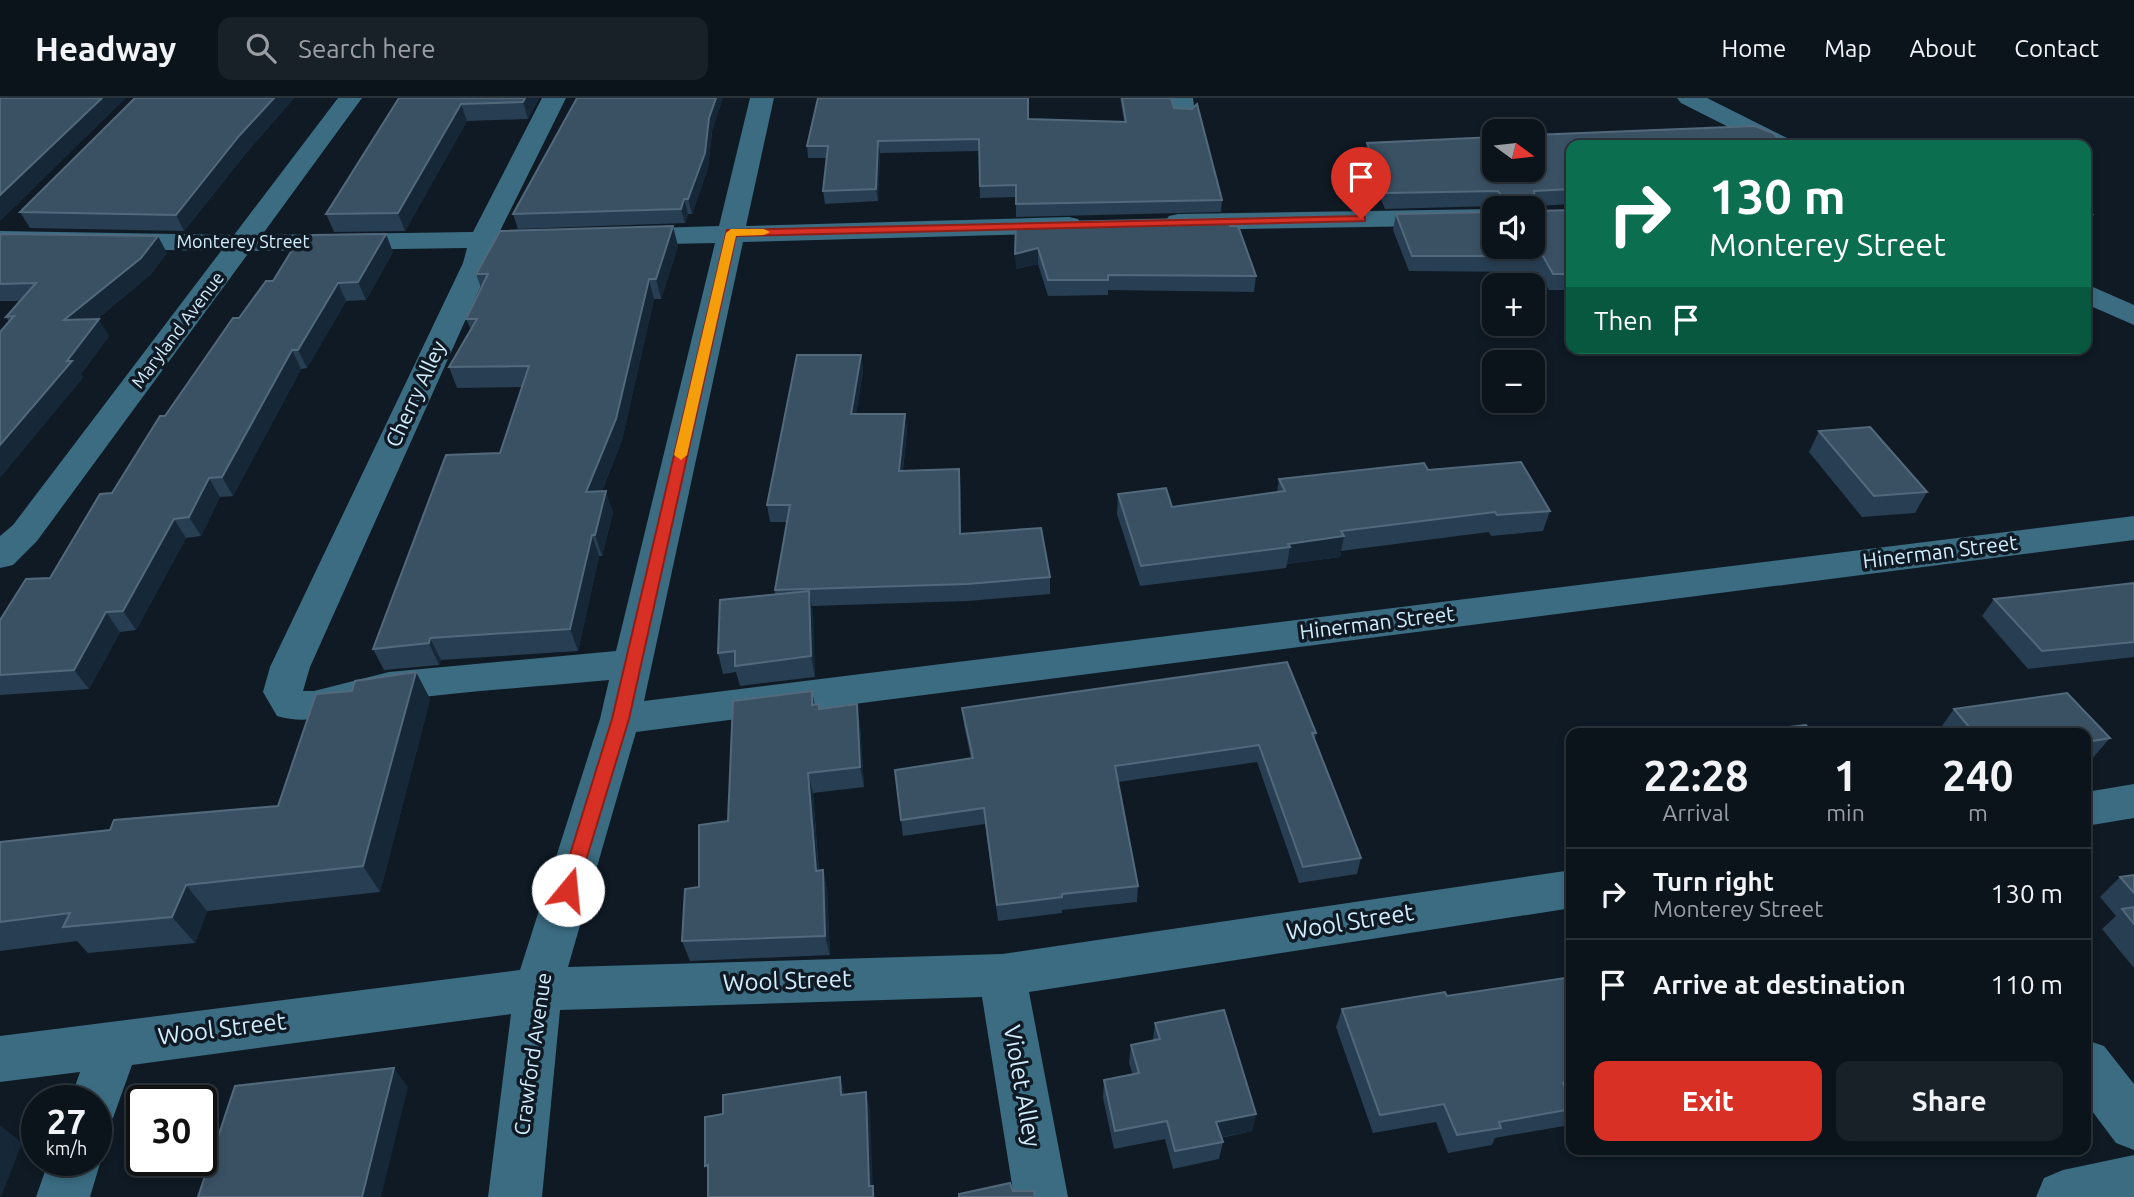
<!DOCTYPE html>
<html lang="en">
<head>
<meta charset="utf-8">
<style>
	:root { --surface:#0b141b; --page:#192128; --text:#f1f3f6; --muted:#9a9ea3; --line:#2b333a; --accent:#d93025 }
	body { margin:0; font-family:Ubuntu,sans-serif; background:var(--page); color:var(--text); height:100vh; display:flex; flex-direction:column; font-size:26px; white-space:nowrap }
	* { box-sizing:border-box; margin:0 }
	p { font-size:23px; color:var(--muted) }
	.icon { flex:none; width:38px; height:38px; fill:none; stroke:currentColor; stroke-width:2; stroke-linecap:round; stroke-linejoin:round }
	.map { position:relative; flex:1; overflow:hidden }
	.panel { position:absolute; left:1566px; top:630px; width:525px; height:427px; display:flex; flex-direction:column; background:var(--surface); border-radius:14px; box-shadow:0 4px 10px #0003,0 0 0 2px var(--line) }
	.panel>* { flex:none }
	.banner { position:absolute; left:1566px; top:42px; width:525px; height:214px; border-radius:14px; box-shadow:0 4px 10px #0003,0 0 0 2px var(--line); background:#0b6e4f; color:#fff; overflow:hidden }
	.needle { width:46px; rotate:105deg }
	.fabs { position:absolute; left:1482px; top:21px; display:grid; gap:14px }
	.fabs a { display:grid; place-items:center; width:63px; height:63px; border-radius:14px; background:var(--surface); box-shadow:0 4px 10px #0003,0 0 0 2px var(--line); font-size:35px }
	.speed { position:absolute; left:21px; top:987px; display:flex; gap:14px; font-size:35px; font-weight:700; text-align:center }
	.speed>* { display:grid; place-content:center; width:91px; height:91px; border-radius:50%; background:var(--surface); box-shadow:0 4px 10px #0003,0 0 0 2px var(--line); line-height:1 }
	.speed small { font-size:18px; font-weight:400 }
	.speed .limit { border:4px solid #111; border-radius:10px; background:#fff; color:#111 }
	.pin { position:absolute; display:grid; place-items:center; width:60px; height:60px; color:#fff; margin:-72px -30px; border-radius:50% 50% 50% 0; rotate:-45deg; box-shadow:0 0 7px #0007 }
	.pin .icon { rotate:45deg }
	.me { position:absolute; width:77px; margin:-38px; rotate:17deg; stroke-linejoin:round; filter:drop-shadow(0 0 5px #0008) }
	.turn { display:flex; align-items:center; gap:24px; height:147px; padding:0 28px; font-size:32px }
	.turn .icon { width:91px; height:91px; stroke-width:2.5 }
	.turn b { display:block; font-size:49px; line-height:60px }
	.then { display:flex; align-items:center; height:66px; padding:0 28px; background:#0003; gap:14px; font-size:26px }
	.eta { display:flex; justify-content:space-evenly; align-items:center; height:119px; text-align:center }
	.eta b { font-size:42px; font-weight:700; line-height:49px }
	.primary-button { display:flex; gap:14px; margin-top:auto; padding:14px 28px }
	.primary-button a { flex:1; height:80px; border-radius:14px; background:var(--accent); color:#fff; font-size:28px; font-weight:700; line-height:80px; text-align:center }
	.primary-button a+a { background:var(--page); color:var(--text) }
	ul { padding:0; list-style:none }
	li { display:flex; align-items:center; gap:21px; height:91px; padding:0 28px; border-top:2px solid var(--line) }
	li div { flex:1 }
	li b { display:block; font-size:26px }
	li em { font-style:normal }
	header { display:flex; align-items:center; gap:42px; box-sizing:border-box; height:98px; padding:0 35px; background:var(--surface); border-bottom:2px solid var(--line) }
	header strong { font-size:33px }
	nav { display:flex; gap:38px; margin-inline-start:auto; font-size:24px }
	.search { width:490px; height:63px; background:var(--page); display:flex; align-items:center; gap:18px; box-sizing:border-box; padding:0 24px; border-radius:14px; color:var(--muted); font-size:26px }
	.map>svg:first-child { display:block }
	.lines { fill:none; stroke-linecap:round; stroke-linejoin:round }
	.minor { fill:#3b6c82; fill-rule:evenodd }
	.wall { fill:#283e52 }
	.shaded-wall { fill:#162838 }
	.building { fill:#3a5164; stroke:#52697c; stroke-width:2 }
	.route { fill:#d93025; stroke:#8d1f18; stroke-width:2 }
	.slow { fill:#f59e0b }
	.labels { text-anchor:middle; stroke-width:7; stroke-linejoin:round; paint-order:stroke }
	.far-street-label { font-size:18px; fill:#d2edfe; stroke:#0f1a24 }
	.street-label { font-size:21px; fill:#d2edfe; stroke:#0f1a24 }
	.near-street-label { font-size:24px; fill:#d2edfe; stroke:#0f1a24 }
</style>
</head>
<body>
<header>
<strong>Headway</strong>
<div class="search"><svg class="icon" aria-label="search" viewBox="0 0 24 24"><circle cx="10" cy="10" r="6"/><path d="M15 15l6 6"/></svg>Search here</div>
<nav><a>Home</a><a>Map</a><a>About</a><a>Contact</a></nav>
</header>
<div class="map">
<svg width="2134" height="1099" viewBox="0 0 2134 1099">
	<rect width="100%" height="100%" fill="#0f1a24"/>
	<g class="lines">
		<g class="minor">
			<path d="M 338,0 L 362,0 L 262,137 L 473,134 L 542,0 L 566,0 L 500,133 L 558,135 L 562,141 L 558,147 L 494,150 L 491,165 L 310,569 L 303,593 L 314,593 L 389,574 L 616,553 L 715,145 L 622,147 L 612,145 L 608,139 L 612,133 L 622,131 L 719,128 L 750,0 L 774,0 L 746,128 L 1069,119 L 1078,121 L 1082,127 L 1078,133 L 1069,135 L 743,144 L 644,603 L 2134,418 L 2134,442 L 636,634 L 568,869 L 1002,856 L 1572,772 L 1572,810 L 1029,894 L 1068,1099 L 1014,1099 L 982,899 L 560,912 L 542,1099 L 488,1099 L 511,916 L 132,967 L 113,1020 L 96,1027 L 96,1003 L 70,1003 L 80,974 L 0,984 L 0,938 L 520,872 L 600,621 L 609,582 C 537,589 463,593 391,603 C 351,609 317,630 277,618 L 263,594 L 270,569 L 463,165 L 467,150 L 250,153 L 37,443 L 13,467 L 0,470 L 0,438 L 13,427 L 221,153 L 0,149 L 0,133 L 234,137 Z"/>
			<path d="M 1169,0 L 1193,0 L 1195,15 L 1191,20 L 1175,20 Z"/>
			<path d="M 1677,0 L 1707,0 L 1791,42 L 1794,47 L 1764,47 L 1681,5 Z"/>
			<path d="M 1494,111 L 1494,127 L 1178,132 L 1169,130 L 1165,124 L 1169,118 L 1178,116 Z"/>
			<path d="M 2086,186 L 2134,207 L 2134,227 L 2086,206 Z"/>
			<path d="M 2134,686 L 2134,720 L 2086,728 L 2086,694 Z"/>
			<path d="M 2086,942 L 2104,948 L 2134,986 L 2134,1052 L 2116,1045 L 2086,1005 Z"/>
			<path d="M 96,1050 L 101,1062 L 90,1099 L 36,1099 L 49,1062 L 96,1062 Z"/>
			<path d="M 2134,1057 L 2134,1099 L 2036,1099 L 2044,1080 L 2063,1072 Z"/>
		</g>
	</g>
	<g class="wall">
		<path d="M 135,0 L 294,0 L 247,54 L 184,133 L 30,130 L 20,114 Z"/>
		<path d="M 399,0 L 539,0 L 528,21 L 467,23 L 405,133 L 334,134 L 326,116 Z"/>
		<path d="M 1120,0 L 1171,0 L 1174,10 L 1222,102 L 1221,114 L 1016,119 L 1016,99 L 980,100 L 979,53 L 880,55 L 878,103 L 825,106 L 823,93 L 826,60 L 808,60 L 807,48 L 1029,21 L 1124,23 Z"/>
		<path d="M 712,34 L 708,70 L 692,116 L 688,116 L 685,125 L 518,131 L 513,116 Z"/>
		<path d="M 1367,45 L 1572,47 L 1572,106 L 1535,108 L 1535,113 L 1572,112 L 1572,192 L 1549,192 L 1538,174 L 1409,173 L 1393,132 L 1396,116 L 1494,114 L 1533,110 L 1496,110 L 1494,108 L 1385,111 L 1365,60 Z"/>
		<path d="M 1016,125 L 1230,128 L 1256,178 L 1254,194 L 1108,192 L 1108,197 L 1048,198 L 1038,166 L 1016,171 Z"/>
		<path d="M 0,136 L 167,155 L 150,177 L 97,221 L 109,238 L 81,276 L 83,280 L 9,224 L 6,219 L 20,203 L 0,203 Z"/>
		<path d="M 678,148 L 661,201 L 654,201 L 622,342 L 602,393 L 613,414 L 602,458 L 599,458 L 578,553 L 441,562 L 439,567 L 384,572 L 373,551 L 500,355 L 522,289 L 457,290 L 449,269 L 471,232 L 466,221 L 481,190 L 476,176 Z"/>
		<path d="M 393,154 L 366,202 L 346,203 L 307,270 L 301,271 L 233,398 L 220,399 L 201,438 L 186,440 L 136,532 L 120,534 L 89,591 L 0,597 L 0,522 L 50,480 L 112,395 L 165,318 L 239,220 L 273,183 Z"/>
		<path d="M 861,257 L 863,273 L 856,316 L 905,316 L 907,332 L 903,373 L 959,371 L 961,436 L 1050,479 L 1050,496 L 968,503 L 812,508 L 815,579 L 740,588 L 736,574 L 723,576 L 718,555 L 775,496 L 775,492 L 787,424 L 770,424 L 767,407 Z"/>
		<path d="M 1819,333 L 1927,394 L 1915,415 L 1862,419 L 1809,354 Z"/>
		<path d="M 1428,372 L 1550,413 L 1543,433 L 1491,438 L 1489,434 L 1341,453 L 1340,459 L 1287,466 L 1286,470 L 1140,488 L 1117,416 L 1118,396 L 1172,409 L 1277,394 L 1279,381 Z"/>
		<path d="M 2134,485 L 2134,559 L 2028,571 L 1982,518 L 1994,501 Z"/>
		<path d="M 416,574 L 430,601 L 380,794 L 207,813 L 195,845 L 88,855 L 77,843 L 0,853 L 0,744 L 110,732 L 278,708 L 352,593 Z"/>
		<path d="M 812,593 L 815,607 L 819,611 L 860,627 L 864,689 L 813,695 L 819,773 L 823,772 L 827,792 L 830,857 L 690,863 L 682,843 L 699,789 L 728,723 Z"/>
		<path d="M 2067,595 L 2110,640 L 2092,661 L 2086,662 L 2086,635 L 1942,635 L 1939,632 L 1954,611 Z"/>
		<path d="M 962,610 L 1316,635 L 1315,642 L 1361,760 L 1357,776 L 1299,785 L 1257,664 L 1118,684 L 1138,788 L 1137,804 L 1062,812 L 1062,815 L 998,823 L 985,726 L 903,738 L 901,722 L 971,661 L 964,627 Z"/>
		<path d="M 2134,777 L 2134,869 L 2133,869 L 2102,831 L 2116,818 L 2100,799 L 2120,779 Z"/>
		<path d="M 1572,879 L 1572,1000 L 1570,1000 L 1572,1004 L 1572,1015 L 1564,1028 L 1495,1040 L 1492,1047 L 1448,1055 L 1436,1024 L 1373,1035 L 1336,929 L 1342,911 L 1447,898 Z"/>
		<path d="M 1155,925 L 1256,1016 L 1252,1033 L 1221,1040 L 1223,1044 L 1219,1061 L 1173,1071 L 1165,1041 L 1114,1051 L 1103,1000 L 1104,982 L 1133,977 L 1129,965 L 1131,947 L 1153,942 Z"/>
	</g>
	<g class="shaded-wall">
		<path d="M 102,0 L 126,0 L 0,123 L 0,97 Z"/>
		<path d="M 274,0 L 294,0 L 247,54 L 184,133 L 176,117 L 239,38 Z"/>
		<path d="M 525,0 L 539,0 L 528,21 L 523,4 Z"/>
		<path d="M 716,0 L 723,0 L 712,34 L 708,70 L 692,116 L 688,101 L 709,20 Z"/>
		<path d="M 461,6 L 467,23 L 405,133 L 398,115 Z"/>
		<path d="M 878,43 L 880,55 L 878,103 L 876,91 Z"/>
		<path d="M 684,101 L 688,116 L 685,125 L 681,111 Z"/>
		<path d="M 2092,117 L 2086,127 L 2086,120 Z"/>
		<path d="M 673,128 L 678,148 L 661,201 L 656,181 Z"/>
		<path d="M 386,136 L 393,154 L 366,202 L 358,184 Z"/>
		<path d="M 158,138 L 167,155 L 150,177 L 75,239 L 64,222 Z"/>
		<path d="M 1038,150 L 1038,166 L 1016,171 L 1015,156 Z"/>
		<path d="M 649,181 L 654,201 L 622,342 L 593,415 L 586,394 Z"/>
		<path d="M 338,185 L 346,203 L 307,270 L 298,252 Z"/>
		<path d="M 99,221 L 109,238 L 81,276 L 83,280 L 0,380 L 0,347 Z"/>
		<path d="M 292,252 L 301,271 L 233,398 L 222,379 Z"/>
		<path d="M 861,257 L 863,273 L 853,333 L 851,316 Z"/>
		<path d="M 905,316 L 907,332 L 901,390 L 899,373 Z"/>
		<path d="M 959,371 L 961,388 L 961,453 L 960,436 Z"/>
		<path d="M 209,380 L 220,399 L 201,438 L 189,419 Z"/>
		<path d="M 606,393 L 613,414 L 602,458 L 595,437 Z"/>
		<path d="M 174,421 L 186,440 L 136,532 L 123,513 Z"/>
		<path d="M 592,437 L 599,458 L 578,553 L 570,531 Z"/>
		<path d="M 1344,438 L 1340,459 L 1287,466 L 1290,449 L 1288,446 Z"/>
		<path d="M 809,493 L 813,514 L 815,579 L 811,558 Z"/>
		<path d="M 106,514 L 120,534 L 89,591 L 74,572 Z"/>
		<path d="M 430,540 L 441,562 L 439,567 L 429,545 Z"/>
		<path d="M 416,574 L 430,601 L 380,794 L 363,768 Z"/>
		<path d="M 857,606 L 860,627 L 864,689 L 860,669 Z"/>
		<path d="M 808,675 L 813,695 L 820,793 L 816,773 Z"/>
		<path d="M 823,772 L 827,792 L 830,857 L 825,838 Z"/>
		<path d="M 186,787 L 207,813 L 195,845 L 172,819 Z"/>
		<path d="M 394,970 L 408,989 L 381,1099 L 362,1099 Z"/>
		<path d="M 840,979 L 845,997 L 841,997 Z"/>
		<path d="M 866,994 L 870,1012 L 873,1089 L 876,1099 L 872,1099 L 869,1088 Z"/>
		<path d="M 1256,1016 L 1252,1033 L 1213,1041 L 1216,1024 Z"/>
		<path d="M 0,1027 L 22,1045 L 1,1099 L 0,1099 Z"/>
	</g>
	<g class="building">
		<path d="M 0,0 L 102,0 L 0,97 Z"/>
		<path d="M 135,0 L 274,0 L 239,38 L 176,117 L 20,114 Z"/>
		<path d="M 399,0 L 525,0 L 523,4 L 461,6 L 398,115 L 326,116 Z"/>
		<path d="M 577,0 L 716,0 L 709,20 L 705,55 L 688,101 L 684,101 L 681,111 L 513,116 Z"/>
		<path d="M 818,0 L 1028,0 L 1028,21 L 1126,24 L 1122,0 L 1171,0 L 1174,10 L 1192,11 L 1197,6 L 1222,102 L 1016,106 L 1016,87 L 980,88 L 979,41 L 878,43 L 876,91 L 823,93 L 828,48 L 807,48 Z"/>
		<path d="M 1755,28 L 1773,35 L 1784,47 L 1572,47 L 1572,91 L 1534,93 L 1535,113 L 1572,112 L 1572,176 L 1553,176 L 1543,158 L 1412,158 L 1396,116 L 1494,114 L 1494,149 L 1533,149 L 1533,110 L 1500,110 L 1500,96 L 1498,93 L 1387,95 L 1367,45 L 1494,39 L 1494,72 L 1533,72 L 1533,37 Z"/>
		<path d="M 2086,115 L 2092,117 L 2086,120 Z"/>
		<path d="M 1228,120 L 1230,128 L 1238,128 L 1256,178 L 1108,177 L 1108,182 L 1048,182 L 1038,150 L 1015,156 L 1016,125 Z"/>
		<path d="M 673,128 L 656,181 L 649,181 L 616,321 L 586,394 L 606,393 L 595,437 L 592,437 L 570,531 L 430,540 L 429,545 L 373,551 L 446,357 L 500,355 L 529,268 L 449,269 L 477,221 L 466,221 L 488,176 L 476,176 L 500,133 Z"/>
		<path d="M 0,136 L 158,138 L 141,160 L 64,222 L 99,221 L 67,263 L 72,263 L 0,347 L 0,234 L 14,218 L 6,219 L 36,185 L 0,186 Z"/>
		<path d="M 386,136 L 358,184 L 338,185 L 298,252 L 292,252 L 222,379 L 209,380 L 189,419 L 174,421 L 123,513 L 106,514 L 74,572 L 0,577 L 0,522 L 26,481 L 50,480 L 100,396 L 112,395 L 160,318 L 165,318 L 233,220 L 239,220 L 266,183 L 273,183 L 297,144 L 308,144 L 313,137 Z"/>
		<path d="M 797,257 L 861,257 L 851,316 L 905,316 L 899,373 L 959,371 L 960,436 L 1041,430 L 1050,479 L 967,486 L 775,492 L 790,407 L 767,407 Z"/>
		<path d="M 1870,329 L 1927,394 L 1874,398 L 1819,333 Z"/>
		<path d="M 1521,364 L 1550,413 L 1497,417 L 1495,414 L 1341,433 L 1344,438 L 1288,446 L 1290,449 L 1141,468 L 1118,396 L 1166,390 L 1172,409 L 1285,393 L 1279,381 L 1424,365 L 1428,372 Z"/>
		<path d="M 2134,485 L 2134,544 L 2042,553 L 1994,501 Z"/>
		<path d="M 809,493 L 811,558 L 735,568 L 735,553 L 718,555 L 720,502 Z"/>
		<path d="M 1287,564 L 1316,635 L 1312,635 L 1361,760 L 1303,769 L 1259,647 L 1115,668 L 1138,788 L 1062,796 L 1062,799 L 997,807 L 984,710 L 901,722 L 895,672 L 973,660 L 962,610 Z"/>
		<path d="M 416,574 L 363,768 L 186,787 L 172,819 L 63,829 L 70,815 L 0,824 L 0,744 L 110,732 L 114,722 L 278,708 L 316,596 L 352,593 L 355,583 Z"/>
		<path d="M 812,593 L 812,607 L 819,606 L 819,611 L 857,606 L 860,669 L 808,675 L 816,773 L 823,772 L 825,838 L 682,843 L 685,791 L 699,789 L 699,727 L 728,723 L 733,603 Z"/>
		<path d="M 2067,595 L 2110,640 L 2086,644 L 2086,635 L 1974,635 L 1954,611 Z"/>
		<path d="M 1806,627 L 1812,635 L 1735,635 Z"/>
		<path d="M 2134,777 L 2134,795 L 2120,779 Z"/>
		<path d="M 2134,809 L 2134,826 L 2122,811 Z"/>
		<path d="M 1572,879 L 1572,983 L 1563,985 L 1572,1004 L 1572,1011 L 1499,1024 L 1501,1030 L 1457,1037 L 1444,1006 L 1380,1017 L 1342,911 L 1445,894 L 1447,898 Z"/>
		<path d="M 1224,912 L 1256,1016 L 1216,1024 L 1223,1044 L 1175,1053 L 1167,1023 L 1115,1033 L 1104,982 L 1139,975 L 1131,947 L 1160,941 L 1155,925 Z"/>
		<path d="M 394,970 L 362,1099 L 198,1099 L 235,988 Z"/>
		<path d="M 840,979 L 841,997 L 866,994 L 869,1088 L 873,1088 L 873,1099 L 708,1099 L 708,1067 L 705,1068 L 705,1019 L 723,1016 L 723,997 Z"/>
		<path d="M 1010,1085 L 1013,1093 L 1034,1093 L 1035,1099 L 959,1099 L 959,1096 Z"/>
	</g>
	<path class="route" d="M 1361,118 L 1365,119 L 1365,123 L 736,138 L 629,621 L 577,792 L 574,798 L 568,800 L 561,798 L 559,792 L 612,621 L 727,132 Z"/>
	<path class="slow" d="M 731,131 L 764,131 L 770,134 L 764,137 L 736,138 L 687,357 L 681,362 L 674,357 L 726,135 Z"/>
	<g class="labels">
		<g class="far-street-label">
			<text x="243" y="150">Monterey Street</text>
			<text transform="translate(178 232) rotate(-53)" y="6">Maryland Avenue</text>
		</g>
		<g class="street-label">
			<text transform="translate(416 296) rotate(-65)" y="7">Cherry Alley</text>
			<text transform="translate(1940 454) rotate(-7)" y="7">Hinerman Street</text>
			<text transform="translate(1377 525) rotate(-7)" y="7">Hinerman Street</text>
			<text transform="translate(533 956) rotate(-82)" y="7">Crawford Avenue</text>
		</g>
		<g class="near-street-label">
			<text transform="translate(1350 824) rotate(-9)" y="8">Wool Street</text>
			<text transform="translate(787 883) rotate(-2)" y="8">Wool Street</text>
			<text transform="translate(222 931) rotate(-7)" y="8">Wool Street</text>
			<text transform="translate(1022 988) rotate(80)" y="8">Violet Alley</text>
		</g>
	</g>
</svg>
<div class="fabs">
<a><svg class="needle" viewBox="-14 -14 28 28"><path d="M0-13l5 13h-10z" fill="#e53935"/><path d="M0 13l5-13h-10z" fill="#9a9ea3"/></svg></a>
<a><svg class="icon" aria-label="sound" viewBox="0 0 24 24"><path d="M4 9h4l5-4v14l-5-4H4zM17 9q2 3 0 6"/></svg></a>
<a>+</a>
<a>−</a>
</div>
<div class="speed"><div>27<small>km/h</small></div><div class="limit">30</div></div>
<div class="pin" style="left:1361px;top:121px;background:#d93025"><svg class="icon" aria-label="arrive" viewBox="0 0 24 24"><path d="M6 21V4h12l-3 4 3 4H6"/></svg></div>
<svg class="me" style="left:568px;top:792px" viewBox="-20 -20 40 40"><circle r="19" fill="#fff"/><path d="M0-13L10 11 0 6-10 11z" fill="#d93025"/></svg>
<div class="banner">
<div class="turn"><svg class="icon" aria-label="right" viewBox="0 0 24 24"><path d="M7 20v-9h11M14 6l5 5-5 5"/></svg><div><b>130 m</b>Monterey Street</div></div>
<div class="then">Then<svg class="icon" aria-label="arrive" viewBox="0 0 24 24"><path d="M6 21V4h12l-3 4 3 4H6"/></svg></div>
</div>
<section class="panel">
<div class="eta">
<div><b>22:28</b><p>Arrival</p></div>
<div><b>1</b><p>min</p></div>
<div><b>240</b><p>m</p></div>
</div>
<ul>
<li><svg class="icon" aria-label="right" viewBox="0 0 24 24"><path d="M7 20v-9h11M14 6l5 5-5 5"/></svg><div><b>Turn right</b><p>Monterey Street</p></div><em>130 m</em></li>
<li><svg class="icon" aria-label="arrive" viewBox="0 0 24 24"><path d="M6 21V4h12l-3 4 3 4H6"/></svg><div><b>Arrive at destination</b></div><em>110 m</em></li>
</ul>
<div class="primary-button"><a>Exit</a><a>Share</a></div>
</section>
</div>
</body>
</html>
